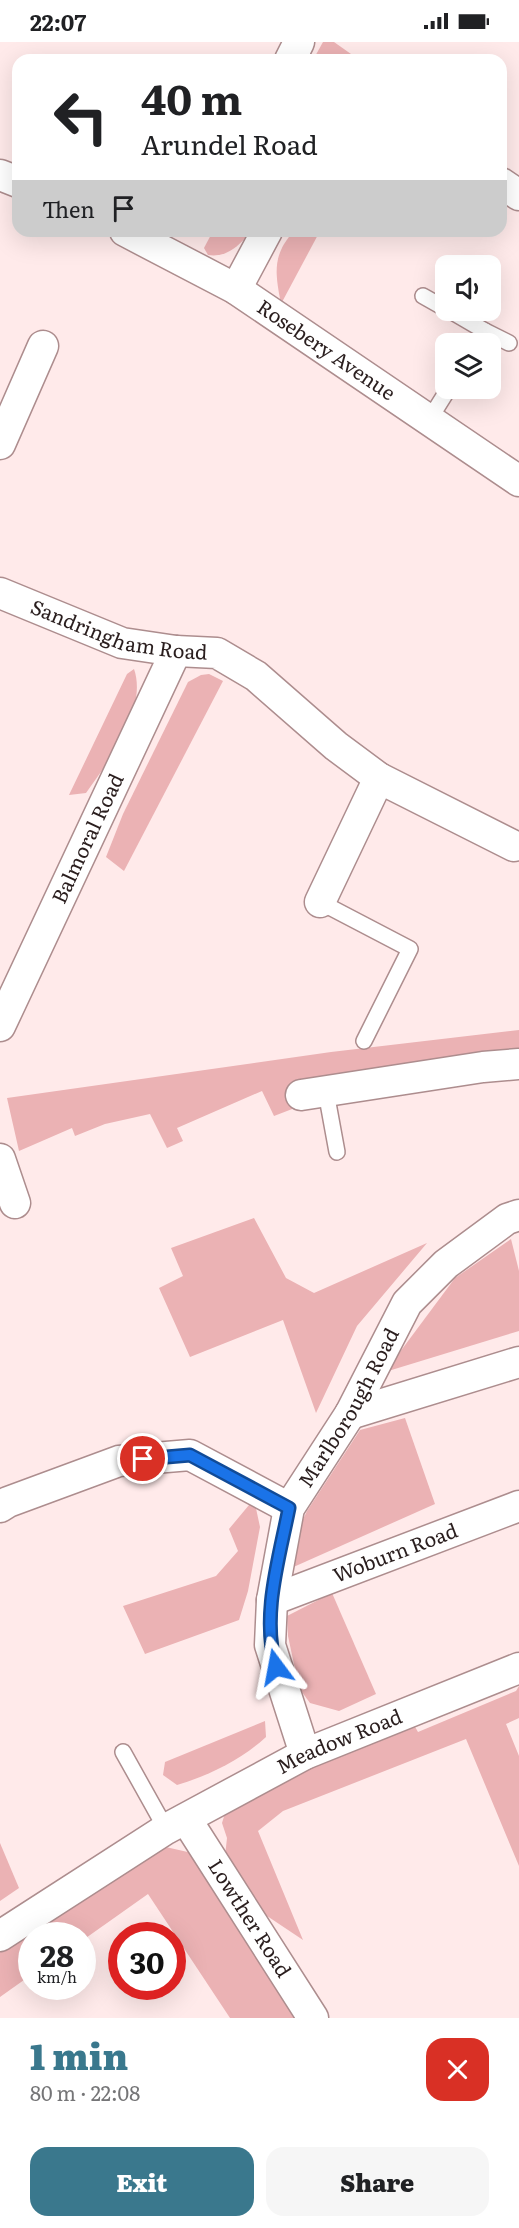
<!DOCTYPE html>
<html lang="en">
<head>
<meta charset="utf-8">
<style>
	:root { --surface:#fff; --page:#f6f6f6; --text:#202124; --muted:#757577; --accent:#3a788d }
	body { margin:0; font-family:Literata,serif; background:var(--page); color:var(--text); height:100vh; display:flex; flex-direction:column; font-size:22px; white-space:nowrap }
	* { box-sizing:border-box; margin:0 }
	p { font-size:20px; color:var(--muted) }
	.icon { flex:none; width:33px; height:33px; fill:none; stroke:currentColor; stroke-width:2; stroke-linecap:round; stroke-linejoin:round }
	.map { position:relative; height:1976px; overflow:hidden }
	.drawer { display:flex; flex-direction:column; background:var(--surface); flex:1 }
	.drawer>* { flex:none }
	.hud { position:absolute; left:12px; top:12px; width:495px; height:183px; border-radius:18px; box-shadow:0 6px 24px #0002; background:#fff; color:var(--text); overflow:hidden }
	.tools { position:absolute; left:435px; top:213px; display:grid; gap:12px }
	.tools a { display:grid; place-items:center; width:66px; height:66px; border-radius:12px; background:var(--surface); box-shadow:0 6px 24px #0002; font-size:30px }
	.speed { position:absolute; left:18px; top:1880px; display:flex; gap:12px; font-size:30px; font-weight:700; text-align:center }
	.speed>* { display:grid; place-content:center; width:78px; height:78px; border-radius:50%; background:var(--surface); box-shadow:0 6px 24px #0002; line-height:1 }
	.speed small { font-size:15px; font-weight:400 }
	.speed .limit { border:9px solid #d22; background:#fff; color:#111 }
	.pin { position:absolute; display:grid; place-items:center; width:51px; height:51px; color:#fff; margin:-26px; border:3px solid #fff; border-radius:50%; box-shadow:0 2px 6px #0007 }
	.me { position:absolute; width:66px; margin:-33px; rotate:347deg; stroke-linejoin:round; filter:drop-shadow(0 0 4px #0008) }
	.turn { display:flex; align-items:center; gap:21px; height:126px; padding:0 30px; font-size:27px }
	.turn .icon { width:78px; height:78px; stroke-width:2.5 }
	.turn b { display:block; font-size:42px; line-height:51px }
	.then { display:flex; align-items:center; height:57px; padding:0 30px; background:#0003; gap:12px; font-size:22px }
	.round { display:grid; place-items:center; flex:none; width:63px; height:63px; border-radius:18px; background:var(--page) }
	.headline { display:flex; align-items:center; justify-content:space-between; height:102px; padding:0 30px }
	h1 { font-size:36px; font-weight:800; line-height:45px; color:var(--accent) }
	.action { display:flex; gap:12px; margin-top:auto; padding:12px 30px }
	.action a { flex:1; height:69px; border-radius:18px; background:var(--accent); color:#fff; font-size:24px; font-weight:800; line-height:69px; text-align:center }
	.action a+a { background:var(--page); color:var(--text) }
	.status { display:flex; justify-content:space-between; align-items:center; height:42px; padding:0 30px; background:var(--surface); direction:ltr }
	.status svg { height:16px; fill:currentColor }
	.map>svg:first-child { display:block }
	.green { fill:#ebb2b4 }
	.lines { fill:none; stroke-linecap:round; stroke-linejoin:round }
	.service-casing { stroke:#ad8d8e; stroke-width:18 }
	.minor-casing { stroke:#ad8d8e; stroke-width:33 }
	.service { stroke:#fff; stroke-width:15 }
	.minor { stroke:#fff; stroke-width:30 }
	.route-casing { stroke:#114b97; stroke-width:15 }
	.route { stroke:#1a73e8; stroke-width:10 }
	.labels { text-anchor:middle; stroke-width:6; stroke-linejoin:round; paint-order:stroke }
	.street-label { font-size:20px; fill:#2a1e1e; stroke:#fdfdfd }
</style>
</head>
<body>
<div class="status"><b>22:07</b><svg viewBox="0 0 49 12"><path d="M0 12V9h3v3zM5 12V6h3v6zM10 12V3h3v9zM15 12V0h3v12zM26 1h20v11H26zM47 4h2v5h-2z"/></svg></div>
<div class="map">
<svg width="519" height="1976" viewBox="0 0 519 1976">
	<rect width="100%" height="100%" fill="#ffeaea"/>
	<g class="green">
		<path d="M 323,0 L 334,0 L 351,12 L 347,18 L 313,18 Z"/>
		<path d="M 213,189 L 251,189 C 240,203 227,216 208,213 L 204,206 Z"/>
		<path d="M 294,189 L 320,189 L 281,262 C 275,231 272,213 294,189 Z"/>
		<path d="M 134,627 C 148,667 108,720 86,751 L 69,753 L 127,632 Z"/>
		<path d="M 209,632 L 223,639 L 124,829 L 106,815 L 123,772 L 188,640 L 201,633 Z"/>
		<path d="M 519,988 L 519,1007 L 295,1039 L 300,1064 L 274,1074 L 262,1049 L 177,1086 L 183,1099 L 167,1106 L 150,1072 L 105,1082 L 75,1094 L 72,1086 L 19,1109 L 7,1056 L 331,1010 Z"/>
		<path d="M 254,1176 L 286,1236 L 314,1251 L 427,1201 L 357,1284 L 316,1371 L 283,1278 L 190,1315 L 159,1246 L 183,1234 L 171,1206 Z"/>
		<path d="M 511,1197 L 519,1229 L 519,1289 L 385,1330 L 455,1236 Z"/>
		<path d="M 405,1376 L 435,1462 L 289,1527 L 294,1496 L 307,1469 L 360,1388 Z"/>
		<path d="M 254,1457 L 260,1485 L 248,1549 L 239,1578 L 145,1612 L 123,1564 L 216,1534 L 238,1509 L 229,1487 Z"/>
		<path d="M 332,1551 L 376,1652 L 339,1669 L 310,1661 L 299,1646 L 288,1594 L 287,1574 Z"/>
		<path d="M 519,1644 L 519,1676 L 506,1682 L 519,1714 L 519,1824 L 466,1697 L 283,1769 L 258,1789 L 303,1898 L 252,1864 L 224,1823 L 227,1796 L 222,1781 L 226,1768 L 410,1676 L 418,1690 L 516,1649 Z"/>
		<path d="M 265,1679 L 266,1695 C 241,1718 210,1733 177,1743 L 163,1733 L 165,1720 Z"/>
		<path d="M 0,1801 L 19,1846 L 0,1859 Z"/>
		<path d="M 157,1803 L 192,1811 L 295,1976 L 230,1976 L 148,1852 L 83,1898 L 82,1893 L 32,1893 L 31,1933 L 0,1955 L 0,1906 Z"/>
	</g>
	<g class="lines">
		<g class="service-casing">
			<g id="service">
				<path d="M 423,254 L 446,267"/>
				<path d="M 449,268 L 485,289 L 477,302"/>
				<path d="M 485,289 L 509,301"/>
				<path d="M 429,378 L 449,346"/>
				<path d="M 320,860 L 410,907 L 364,999"/>
				<path d="M 326,1050 L 337,1110"/>
				<path d="M 123,1710 L 166,1787"/>
			</g>
		</g>
		<g class="minor-casing">
			<g id="minor">
				<path d="M 290,18 L 299,0"/>
				<path d="M 0,133 L 18,140"/>
				<path d="M 501,141 L 519,153"/>
				<path id="s1" d="M 125,189 L 236,247 L 519,439"/>
				<path d="M 236,247 L 267,189"/>
				<path d="M 0,402 L 43,304"/>
				<path id="s2" d="M 0,551 L 122,601 L 176,609 L 217,611 L 256,634 L 336,704 L 379,736 L 514,804"/>
				<path d="M 320,860 L 379,736"/>
				<path id="s3" d="M 0,984 L 176,609"/>
				<path d="M 301,1053 L 483,1025 L 519,1022"/>
				<path d="M 0,1117 L 15,1161"/>
				<path d="M 350,1372 L 519,1320"/>
				<path d="M 0,1465 L 8,1460 L 119,1419 L 190,1413 L 289,1466"/>
				<path id="s4" d="M 272,1558 L 519,1464"/>
				<path id="s5" d="M 305,1712 L 270,1603 L 272,1558 L 289,1466 L 350,1372 L 407,1261 L 446,1222 L 507,1177 L 519,1173"/>
				<path id="s6" d="M 186,1777 L 313,1976"/>
				<path id="s7" d="M 0,1894 L 166,1787 L 305,1712 L 519,1626"/>
			</g>
		</g>
		<use href="#service" class="service"/>
		<use href="#minor" class="minor"/>
	</g>
	<g class="lines">
		<g class="route-casing">
			<path id="route" d="M 143,1417 L 190,1413 L 289,1466 C 279,1517 261,1574 276,1625"/>
		</g>
		<use href="#route" class="route"/>
	</g>
	<g class="labels">
		<g class="street-label">
			<text dy="7" stroke="none"><textPath href="#s1" startOffset="234">Rosebery Avenue</textPath></text>
			<text dy="7" stroke="none"><textPath href="#s2" startOffset="126">Sandringham Road</textPath></text>
			<text dy="7" stroke="none"><textPath href="#s3" startOffset="207">Balmoral Road</textPath></text>
			<text dy="7" stroke="none"><textPath href="#s5" startOffset="370">Marlborough Road</textPath></text>
			<text dy="7" stroke="none"><textPath href="#s4" startOffset="132">Woburn Road</textPath></text>
			<text dy="7" stroke="none"><textPath href="#s7" startOffset="392">Meadow Road</textPath></text>
			<text dy="7" stroke="none"><textPath href="#s6" startOffset="118">Lowther Road</textPath></text>
		</g>
	</g>
</svg>
<div class="tools">
<a><svg class="icon" aria-label="sound" viewBox="0 0 24 24"><path d="M4 9h4l5-4v14l-5-4H4zM17 9q2 3 0 6"/></svg></a>
<a><svg class="icon" aria-label="layers" viewBox="0 0 24 24"><path d="M12 4l9 5-9 5-9-5zM3 14l9 5 9-5"/></svg></a>
</div>
<div class="speed"><div>28<small>km/h</small></div><div class="limit">30</div></div>
<div class="pin" style="left:143px;top:1417px;background:#d93025"><svg class="icon" aria-label="arrive" viewBox="0 0 24 24"><path d="M6 21V4h12l-3 4 3 4H6"/></svg></div>
<svg class="me" style="left:276px;top:1625px" viewBox="-20 -20 40 40"><path d="M0-17L14 15 0 8-14 15z" fill="#1a73e8" stroke="#fff" stroke-width="4"/></svg>
<div class="hud">
<div class="turn"><svg class="icon" aria-label="left" viewBox="0 0 24 24"><path d="M17 20v-9H6M10 6l-5 5 5 5"/></svg><div><b>40 m</b>Arundel Road</div></div>
<div class="then">Then<svg class="icon" aria-label="arrive" viewBox="0 0 24 24"><path d="M6 21V4h12l-3 4 3 4H6"/></svg></div>
</div>
</div>
<section class="drawer">
<div class="headline"><div><h1>1 min</h1><p>80 m · 22:08</p></div><a class="round" style="background:#d93025;color:#fff"><svg class="icon" aria-label="close" viewBox="0 0 24 24"><path d="M6 6l12 12M18 6L6 18"/></svg></a></div>
<div class="action"><a>Exit</a><a>Share</a></div>
</section>
</body>
</html>
